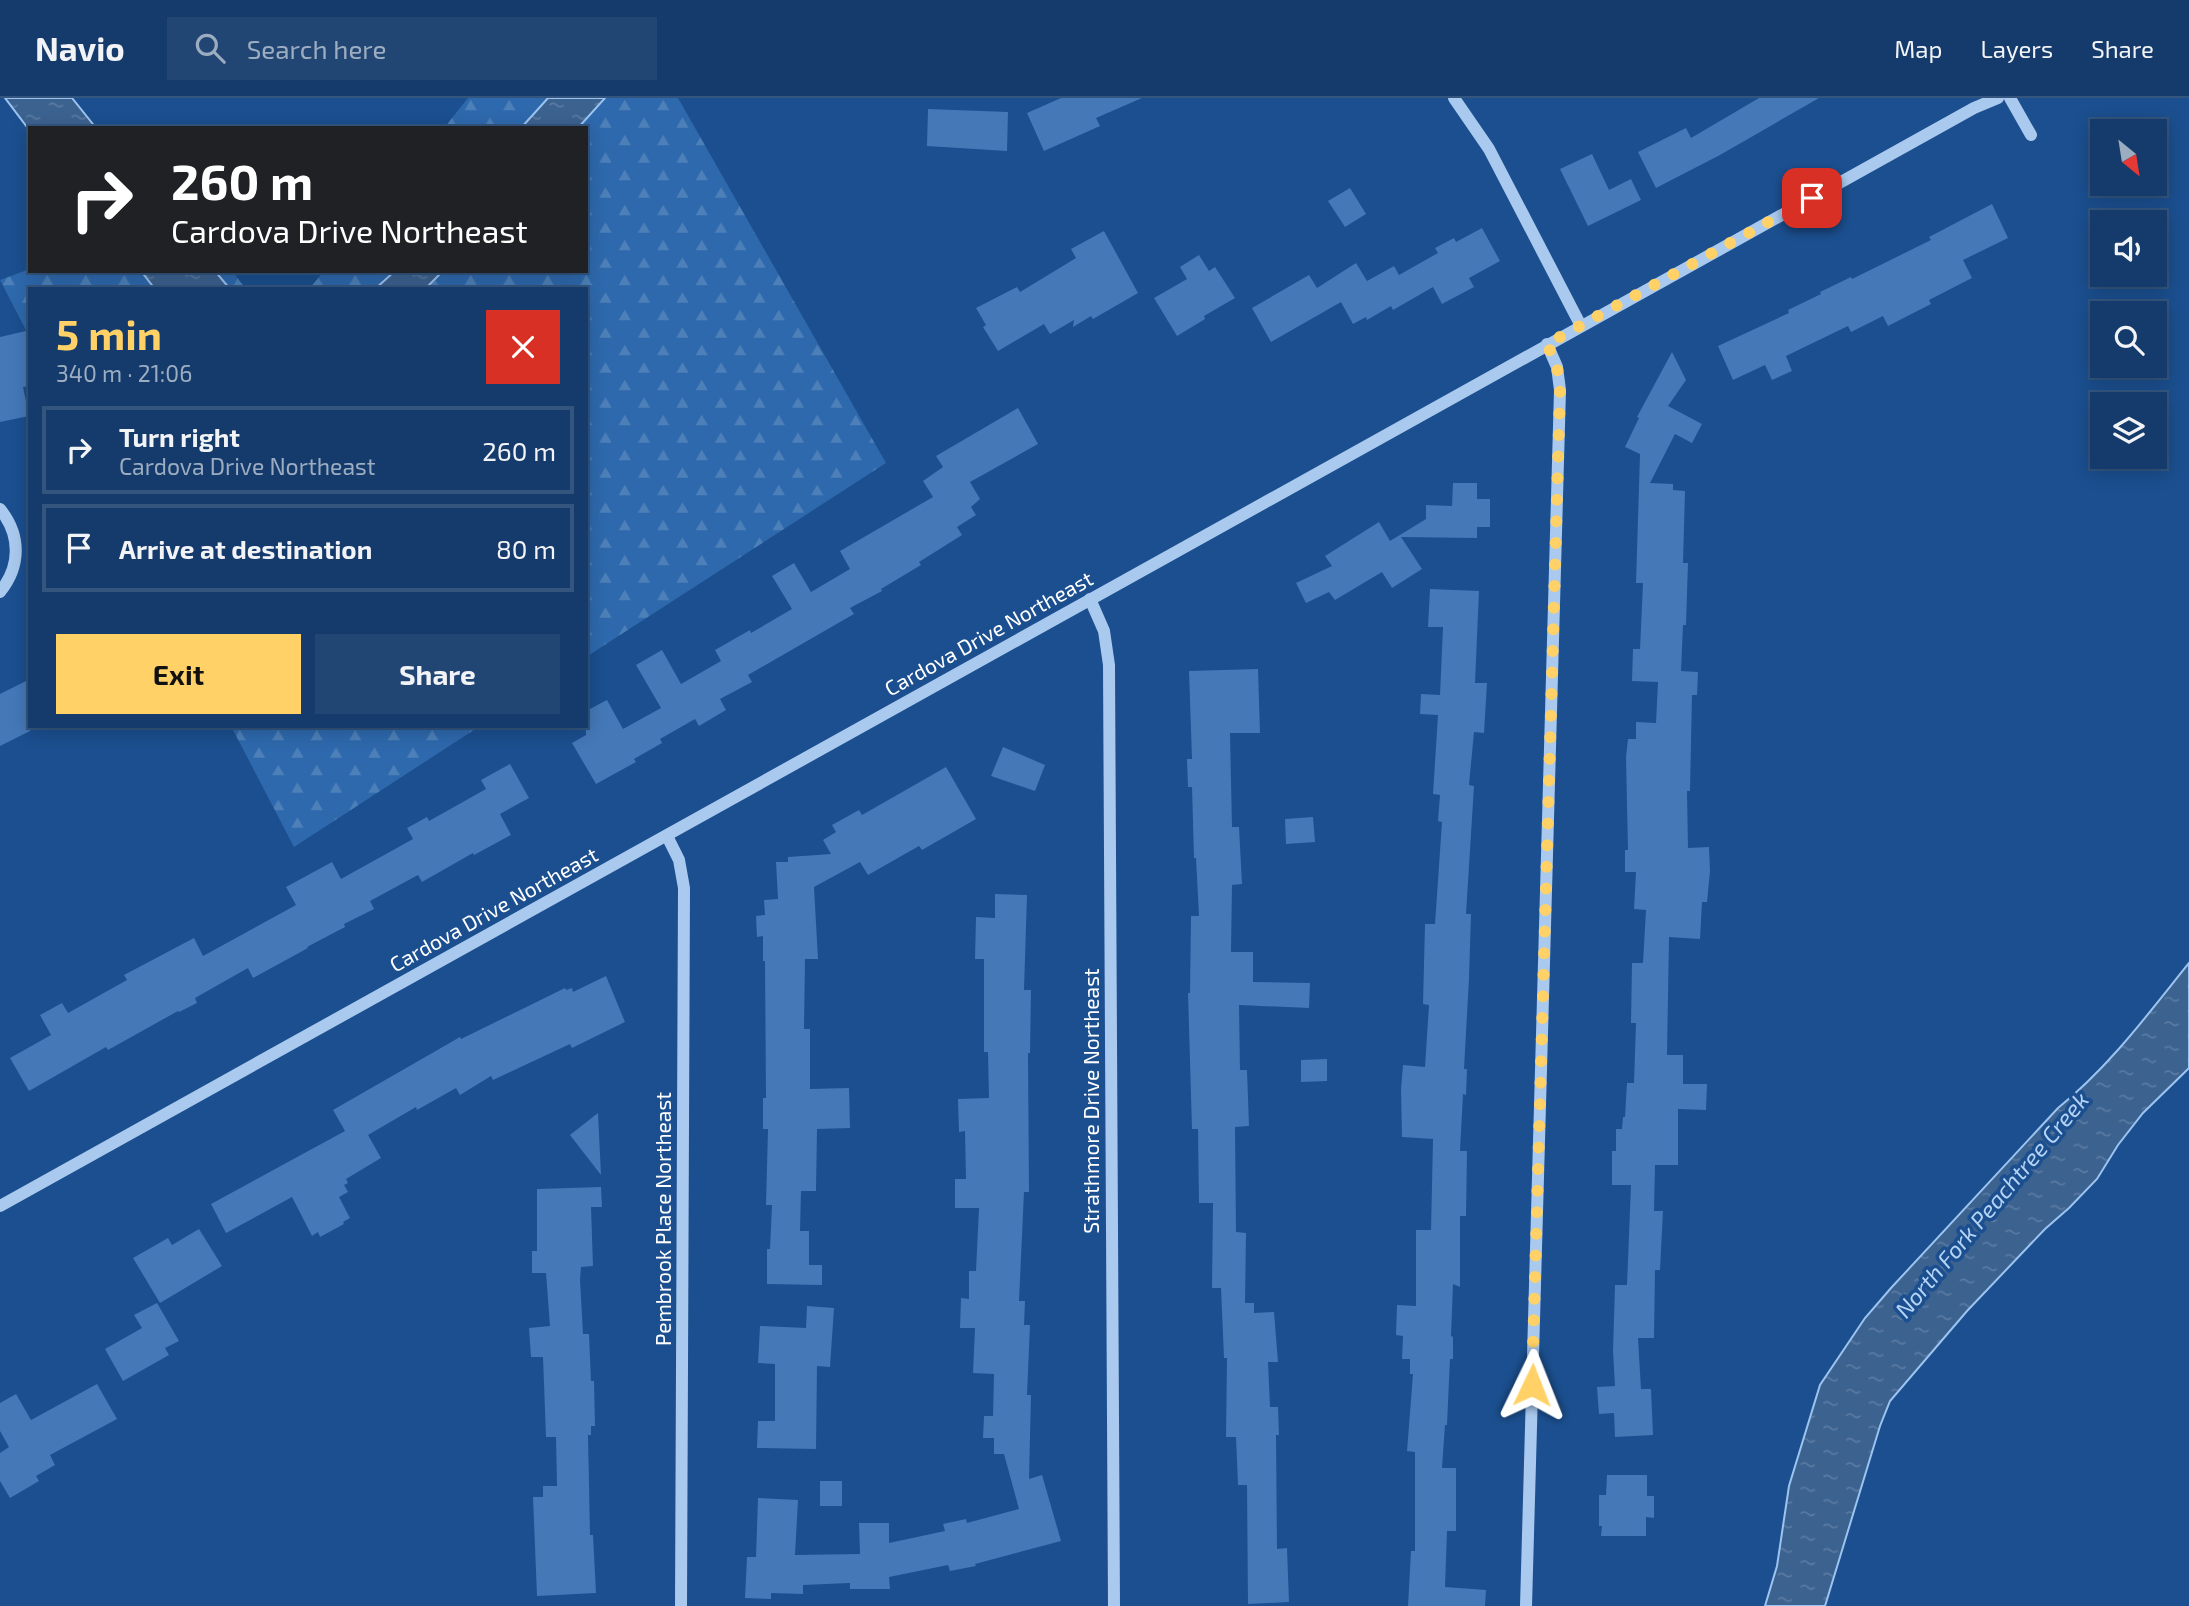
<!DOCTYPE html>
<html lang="en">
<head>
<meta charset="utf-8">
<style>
	:root { --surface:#143b6b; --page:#214673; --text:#f1f3f6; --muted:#9dadc1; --line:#33557e; --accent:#ffd166 }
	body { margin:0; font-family:"Exo 2",sans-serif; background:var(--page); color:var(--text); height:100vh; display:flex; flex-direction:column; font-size:26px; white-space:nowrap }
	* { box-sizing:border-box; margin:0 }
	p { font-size:23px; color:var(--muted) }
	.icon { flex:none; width:38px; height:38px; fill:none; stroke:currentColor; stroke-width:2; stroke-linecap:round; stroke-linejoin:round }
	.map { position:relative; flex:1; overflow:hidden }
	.panel { position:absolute; left:28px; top:189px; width:560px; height:441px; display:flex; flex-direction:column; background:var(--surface); border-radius:0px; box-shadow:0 4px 18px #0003,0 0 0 2px var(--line) }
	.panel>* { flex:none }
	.top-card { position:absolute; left:28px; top:28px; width:560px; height:147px; border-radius:0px; box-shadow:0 4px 18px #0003,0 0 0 2px var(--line); background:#202124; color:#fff; overflow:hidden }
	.needle { width:46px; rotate:150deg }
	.controls { position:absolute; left:2090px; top:21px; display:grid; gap:14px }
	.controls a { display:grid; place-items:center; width:77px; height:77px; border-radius:0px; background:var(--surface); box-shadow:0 4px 18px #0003,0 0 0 2px var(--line); font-size:35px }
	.pin { position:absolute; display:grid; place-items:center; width:60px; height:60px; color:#fff; margin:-30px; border-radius:14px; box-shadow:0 4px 10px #0006 }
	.me { position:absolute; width:77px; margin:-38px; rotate:2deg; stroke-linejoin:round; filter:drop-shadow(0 0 5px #0008) }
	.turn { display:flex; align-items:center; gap:24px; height:147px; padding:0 28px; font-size:32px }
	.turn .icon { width:91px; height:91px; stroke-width:2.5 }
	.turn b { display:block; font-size:49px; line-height:60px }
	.round { display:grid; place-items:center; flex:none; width:74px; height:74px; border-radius:0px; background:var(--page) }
	.head { display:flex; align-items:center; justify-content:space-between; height:119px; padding:0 28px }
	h1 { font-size:42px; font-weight:700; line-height:52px; color:var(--accent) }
	.cta { display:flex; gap:14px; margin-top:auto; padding:14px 28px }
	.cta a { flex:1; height:80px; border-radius:0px; background:var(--accent); color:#111; font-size:28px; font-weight:700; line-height:80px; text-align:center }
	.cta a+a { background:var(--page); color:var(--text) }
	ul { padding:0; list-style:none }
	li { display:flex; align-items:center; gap:21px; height:88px; margin:0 14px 10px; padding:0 14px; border:4px solid var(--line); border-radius:0px }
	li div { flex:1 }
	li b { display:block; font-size:26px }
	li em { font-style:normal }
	header { display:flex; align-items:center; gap:42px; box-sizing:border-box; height:98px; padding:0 35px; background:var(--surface); border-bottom:2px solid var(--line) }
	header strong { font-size:33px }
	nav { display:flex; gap:38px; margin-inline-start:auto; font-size:24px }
	.search { width:490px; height:63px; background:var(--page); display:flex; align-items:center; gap:18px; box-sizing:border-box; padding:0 24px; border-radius:0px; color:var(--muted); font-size:26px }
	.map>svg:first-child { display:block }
	.forest { fill:url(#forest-firs) }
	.water { fill:url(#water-ripples); stroke:#9cc4f0; stroke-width:2 }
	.building { fill:#4478b7 }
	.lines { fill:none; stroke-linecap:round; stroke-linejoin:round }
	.minor { stroke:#a9c9ee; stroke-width:12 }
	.route { stroke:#ffd166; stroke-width:12; stroke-dasharray:0 21.6 }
	.labels { text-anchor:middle; stroke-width:7; stroke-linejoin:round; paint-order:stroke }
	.street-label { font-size:21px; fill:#fff; stroke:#1b4f8f }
	.water-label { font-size:23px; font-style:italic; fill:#b5d3f5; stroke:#1b4f8f }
</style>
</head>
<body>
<header>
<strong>Navio</strong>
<div class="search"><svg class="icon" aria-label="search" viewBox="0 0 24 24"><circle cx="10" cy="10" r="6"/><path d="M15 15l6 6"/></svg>Search here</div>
<nav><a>Map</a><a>Layers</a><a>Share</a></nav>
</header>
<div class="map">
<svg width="2189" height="1508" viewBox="0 0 2189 1508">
	<defs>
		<pattern id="forest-firs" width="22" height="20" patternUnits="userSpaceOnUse" patternTransform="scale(1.75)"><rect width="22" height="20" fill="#2e69ad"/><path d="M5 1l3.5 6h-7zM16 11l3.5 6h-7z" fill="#4d80b9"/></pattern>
		<pattern id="water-ripples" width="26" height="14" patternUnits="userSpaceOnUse" patternTransform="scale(1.75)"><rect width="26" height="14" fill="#3c6290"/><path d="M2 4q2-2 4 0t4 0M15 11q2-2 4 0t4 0" fill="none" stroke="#597aa1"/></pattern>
	</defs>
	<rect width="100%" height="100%" fill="#1b4f8f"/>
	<g class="forest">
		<path d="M 468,0 L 678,0 L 886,365 L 586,559 L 586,191 L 309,191 L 324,173 L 586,173 L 586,30 L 444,30 Z"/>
		<path d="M 30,171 L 30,173 L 232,173 L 246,191 L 30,191 L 30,240 L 0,182 Z"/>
		<path d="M 231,628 L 480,628 L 294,749 Z"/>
	</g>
	<g class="water">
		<path d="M 5,0 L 72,0 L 96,30 L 30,30 L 30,33 Z"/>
		<path d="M 548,0 L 605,0 L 578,30 L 521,30 Z"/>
		<path d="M 141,173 L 215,173 L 230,191 L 155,191 Z"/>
		<path d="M 395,173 L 443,173 L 425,191 L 375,191 Z"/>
		<path d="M 2189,865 L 2189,970 L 2143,1015 L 2118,1047 L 2097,1081 L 2069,1110 L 2045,1131 L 1967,1213 L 1890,1303 L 1880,1328 L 1825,1508 L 1765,1508 L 1777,1468 L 1789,1388 L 1820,1287 L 1865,1220 L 1891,1190 L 2058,1010 C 2109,969 2148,916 2189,865 Z"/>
	</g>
	<g class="building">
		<path d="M 1061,0 L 1142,0 L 1096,20 L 1100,28 L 1044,53 L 1027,15 Z"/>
		<path d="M 1759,0 L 1819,0 L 1720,57 L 1656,90 L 1638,54 L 1686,30 L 1691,40 Z"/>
		<path d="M 928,11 L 1008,14 L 1007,53 L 927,48 Z"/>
		<path d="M 1592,56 L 1609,92 L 1631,81 L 1641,102 L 1588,128 L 1560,71 Z"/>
		<path d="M 1350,90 L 1366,116 L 1345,129 L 1328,103 Z"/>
		<path d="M 1992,106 L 2008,140 L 1963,162 L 1972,180 L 1929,202 L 1931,206 L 1888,228 L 1883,218 L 1851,234 L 1848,228 L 1786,258 L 1792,273 L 1772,282 L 1765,267 L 1733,282 L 1718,248 L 1789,215 L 1788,212 L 1821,196 L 1820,194 L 1851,179 L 1852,181 L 1931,142 L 1929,139 Z"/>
		<path d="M 1482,130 L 1500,163 L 1469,180 L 1474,189 L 1442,206 L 1433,189 L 1393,212 L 1391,208 L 1367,222 L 1366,219 L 1353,226 L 1341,204 L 1271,244 L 1252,210 L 1309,177 L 1317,190 L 1356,165 L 1367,183 L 1394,168 L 1399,177 L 1438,155 L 1435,150 L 1454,140 L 1456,144 Z"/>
		<path d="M 1104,133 L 1138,195 L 1093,221 L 1091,218 L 1073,229 L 1074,222 L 1050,236 L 1044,226 L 998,253 L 983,229 L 986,227 L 976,210 L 1017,189 L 1020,194 L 1076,160 L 1071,151 Z"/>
		<path d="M 1199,157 L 1209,173 L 1215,169 L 1235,200 L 1204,218 L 1205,221 L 1177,238 L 1154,200 L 1187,181 L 1180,169 Z"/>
		<path d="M 30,232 L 30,288 L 23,289 L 29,318 L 0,324 L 0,239 Z"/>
		<path d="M 1672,254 L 1686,282 L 1668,308 L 1702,326 L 1692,345 L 1675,336 L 1650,385 L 1673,386 L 1673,392 L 1685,393 L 1683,465 L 1688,465 L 1686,527 L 1683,527 L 1681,573 L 1698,574 L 1697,597 L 1692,597 L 1690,693 L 1687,693 L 1688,750 L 1709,749 L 1710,773 L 1707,804 L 1702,804 L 1700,841 L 1669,839 L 1667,957 L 1683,957 L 1683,986 L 1707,986 L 1706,1012 L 1678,1011 L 1678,1067 L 1655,1067 L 1654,1113 L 1663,1113 L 1660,1172 L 1655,1172 L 1654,1240 L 1638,1240 L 1641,1291 L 1651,1291 L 1653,1337 L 1615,1339 L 1614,1315 L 1599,1316 L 1597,1289 L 1615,1288 L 1613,1253 L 1615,1187 L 1627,1187 L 1631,1087 L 1612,1087 L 1612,1053 L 1616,1053 L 1616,1031 L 1622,1031 L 1623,1019 L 1625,1019 L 1627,985 L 1634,985 L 1636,925 L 1631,925 L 1632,865 L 1643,865 L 1646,812 L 1634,811 L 1636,774 L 1625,774 L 1625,752 L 1628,752 L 1626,659 L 1628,641 L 1636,641 L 1636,624 L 1656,625 L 1658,584 L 1632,583 L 1633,551 L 1640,551 L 1643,485 L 1636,485 L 1640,356 L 1625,349 L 1639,320 L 1637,319 Z"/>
		<path d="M 1018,310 L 1038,346 L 970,384 L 980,401 L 971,409 L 976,417 L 957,429 L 962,437 L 919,464 L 921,467 L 881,491 L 882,493 L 850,510 L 854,516 L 748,577 L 752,584 L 720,601 L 726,612 L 699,628 L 695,621 L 660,641 L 662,645 L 634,661 L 636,664 L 596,686 L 572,645 L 586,637 L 586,613 L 607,602 L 623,631 L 661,610 L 636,567 L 662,552 L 681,586 L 721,563 L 715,552 L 750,532 L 751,535 L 792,511 L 772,478 L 794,465 L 811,494 L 850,471 L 840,453 L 933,399 L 923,383 L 943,369 L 936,358 Z"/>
		<path d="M 1453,385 L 1477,385 L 1477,401 L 1490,401 L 1490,429 L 1477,429 L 1477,440 L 1401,439 L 1422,471 L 1392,490 L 1382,474 L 1335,502 L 1329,494 L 1306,505 L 1296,485 L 1332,468 L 1325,458 L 1379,424 L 1390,443 L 1426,421 L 1426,407 L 1452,408 Z"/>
		<path d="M 1430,491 L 1479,493 L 1475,585 L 1487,585 L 1484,635 L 1474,634 L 1469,687 L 1474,688 L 1466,816 L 1471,816 L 1469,881 L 1464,971 L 1467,971 L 1466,997 L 1463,996 L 1460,1053 L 1467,1053 L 1466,1118 L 1460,1118 L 1460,1189 L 1453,1186 L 1451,1238 L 1453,1239 L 1453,1261 L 1450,1261 L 1447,1327 L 1445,1327 L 1442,1370 L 1456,1370 L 1456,1433 L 1447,1433 L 1445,1489 L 1486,1492 L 1485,1508 L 1408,1508 L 1411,1453 L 1415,1453 L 1415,1354 L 1407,1353 L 1413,1276 L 1410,1276 L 1410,1261 L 1402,1261 L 1403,1238 L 1396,1237 L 1397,1207 L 1416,1208 L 1416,1132 L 1431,1132 L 1433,1041 L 1402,1039 L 1401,991 L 1403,967 L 1425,969 L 1429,907 L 1423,906 L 1425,826 L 1435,826 L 1442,724 L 1438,723 L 1440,697 L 1433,696 L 1438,617 L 1420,616 L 1421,596 L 1440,597 L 1443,529 L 1428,529 Z"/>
		<path d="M 1258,571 L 1260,635 L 1230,635 L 1232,729 L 1239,729 L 1242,786 L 1232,787 L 1231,854 L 1253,854 L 1253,884 L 1310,885 L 1309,910 L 1239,907 L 1240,972 L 1247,972 L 1249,1028 L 1235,1029 L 1236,1134 L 1246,1135 L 1245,1205 L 1254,1205 L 1254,1215 L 1274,1214 L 1278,1264 L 1268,1264 L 1270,1309 L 1278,1309 L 1279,1337 L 1276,1337 L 1277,1451 L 1287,1450 L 1289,1504 L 1248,1506 L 1247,1387 L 1238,1387 L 1236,1339 L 1226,1339 L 1227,1260 L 1224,1260 L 1221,1190 L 1212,1190 L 1213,1105 L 1199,1105 L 1198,1031 L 1192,1031 L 1188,895 L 1190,895 L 1191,818 L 1199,818 L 1196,760 L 1194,760 L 1192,689 L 1188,689 L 1187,661 L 1192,661 L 1189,573 Z"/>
		<path d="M 30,581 L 30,633 L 0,648 L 0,596 Z"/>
		<path d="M 1003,649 L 1045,667 L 1035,693 L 991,678 Z"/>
		<path d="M 510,666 L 529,700 L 500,716 L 511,737 L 474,757 L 473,755 L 422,784 L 418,777 L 370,803 L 374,811 L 344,826 L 345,829 L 307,849 L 308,850 L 253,880 L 248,870 L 195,900 L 197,905 L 179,914 L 178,913 L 108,952 L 106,949 L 29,993 L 10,960 L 51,937 L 40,917 L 62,905 L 68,915 L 127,882 L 124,877 L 194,840 L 203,858 L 296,807 L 286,789 L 332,764 L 341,781 L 413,741 L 407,730 L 427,719 L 429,723 L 486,691 L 481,682 Z"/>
		<path d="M 946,669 L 976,721 L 922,752 L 919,748 L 868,777 L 860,764 L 814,789 L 818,861 L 805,861 L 804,931 L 810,931 L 810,991 L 849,990 L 850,1030 L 817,1031 L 816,1093 L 801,1093 L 800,1133 L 809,1133 L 809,1167 L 822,1167 L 822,1187 L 767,1186 L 767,1151 L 770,1151 L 772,1107 L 766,1107 L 768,1031 L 763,1031 L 763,1000 L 766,1000 L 765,863 L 763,863 L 763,838 L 757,839 L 756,818 L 765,817 L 764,802 L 778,801 L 776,764 L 788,764 L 788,759 L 831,756 L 823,742 L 836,734 L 832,727 L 859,712 L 862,717 Z"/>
		<path d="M 1313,719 L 1315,744 L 1286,746 L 1285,721 Z"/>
		<path d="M 995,796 L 1027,797 L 1024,892 L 1031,892 L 1030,955 L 1028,955 L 1029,1094 L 1024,1094 L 1019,1203 L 1025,1203 L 1024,1227 L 1030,1227 L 1027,1297 L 1031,1297 L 1029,1381 L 1042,1377 L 1061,1443 L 975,1466 L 976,1468 L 950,1473 L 948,1467 L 889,1479 L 890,1491 L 850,1491 L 850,1485 L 803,1487 L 803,1496 L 771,1495 L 771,1501 L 745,1500 L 747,1459 L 756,1459 L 758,1400 L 798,1402 L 795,1457 L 860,1456 L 859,1425 L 889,1425 L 889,1445 L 945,1433 L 943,1426 L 966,1421 L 967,1425 L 1019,1411 L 1004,1356 L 994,1356 L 994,1340 L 983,1340 L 984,1318 L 993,1318 L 994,1276 L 973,1275 L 975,1230 L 960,1230 L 961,1200 L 969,1201 L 969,1173 L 976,1173 L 979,1110 L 955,1110 L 955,1081 L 966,1081 L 965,1033 L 959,1034 L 958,1001 L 989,1000 L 988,954 L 984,954 L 984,861 L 975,861 L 976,819 L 995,820 Z"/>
		<path d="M 606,878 L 625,924 L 572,950 L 570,946 L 493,982 L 491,978 L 460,997 L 456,990 L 417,1012 L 416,1009 L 368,1037 L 381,1060 L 346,1081 L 348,1085 L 344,1087 L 348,1094 L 339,1099 L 350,1120 L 343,1124 L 344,1126 L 320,1139 L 318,1134 L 312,1138 L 292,1099 L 226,1135 L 211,1106 L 345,1033 L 333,1012 L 460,939 L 461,941 L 565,890 L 566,892 L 572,890 L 573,894 Z"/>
		<path d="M 1327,961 L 1327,983 L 1301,984 L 1301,962 Z"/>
		<path d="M 598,1015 L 601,1077 L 570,1037 Z"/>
		<path d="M 601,1089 L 602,1109 L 591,1109 L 593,1168 L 581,1169 L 580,1182 L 583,1236 L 589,1236 L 591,1283 L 594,1283 L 595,1328 L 591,1328 L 591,1337 L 588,1337 L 590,1437 L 593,1437 L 596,1495 L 537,1498 L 533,1399 L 543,1399 L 543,1388 L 557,1388 L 556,1339 L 546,1339 L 543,1259 L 531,1259 L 529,1230 L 550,1228 L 546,1175 L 532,1175 L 532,1153 L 537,1153 L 537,1091 Z"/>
		<path d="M 199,1131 L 222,1168 L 160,1205 L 133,1160 L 168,1140 L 172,1147 Z"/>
		<path d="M 157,1205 L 179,1243 L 165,1250 L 169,1257 L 123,1283 L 105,1251 L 142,1230 L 134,1217 Z"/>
		<path d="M 807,1208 L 834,1210 L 830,1269 L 817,1268 L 816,1351 L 757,1350 L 758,1323 L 775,1323 L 775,1266 L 758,1265 L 760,1228 L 806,1230 Z"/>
		<path d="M 97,1286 L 117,1321 L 50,1357 L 55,1367 L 36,1378 L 39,1383 L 10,1400 L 0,1383 L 0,1355 L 9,1349 L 0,1333 L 0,1305 L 16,1296 L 31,1322 Z"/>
		<path d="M 1607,1377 L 1647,1377 L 1647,1398 L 1654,1398 L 1654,1420 L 1646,1419 L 1646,1438 L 1601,1438 L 1602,1428 L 1599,1428 L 1599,1397 L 1606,1397 Z"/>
		<rect x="820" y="1383" width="22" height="25"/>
	</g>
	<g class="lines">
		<g class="minor">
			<path d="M 1454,0 L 1489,51 L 1581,228"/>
			<path d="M 2010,0 L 2031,37"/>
			<path d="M 0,411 C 21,437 21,468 0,494"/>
			<path d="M 1090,501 L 1104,533 L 1109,567 L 1114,1508"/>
			<path d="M 667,738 L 679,762 L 684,790 L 681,1508"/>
			<path d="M 0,1108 C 658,743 1315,375 1974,10 L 1998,0"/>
			<path d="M 1526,1508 L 1560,292 L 1557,269 L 1547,246"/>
		</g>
	</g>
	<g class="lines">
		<path class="route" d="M 1532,1287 L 1560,292 L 1557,269 L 1547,246 L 1812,100"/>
	</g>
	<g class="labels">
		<g class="street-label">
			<text transform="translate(989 536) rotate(-29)" y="7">Cardova Drive Northeast</text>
			<text transform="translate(494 812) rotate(-29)" y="7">Cardova Drive Northeast</text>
			<text transform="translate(1092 1003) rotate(-90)" y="7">Strathmore Drive Northeast</text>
			<text transform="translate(664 1121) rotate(-90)" y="7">Pembrook Place Northeast</text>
		</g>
		<g class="water-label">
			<text transform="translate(1992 1107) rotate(-50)" y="8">North Fork Peachtree Creek</text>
		</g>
	</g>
</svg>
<div class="controls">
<a><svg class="needle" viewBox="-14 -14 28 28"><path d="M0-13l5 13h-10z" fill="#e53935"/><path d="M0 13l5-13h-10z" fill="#9dadc1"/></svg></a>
<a><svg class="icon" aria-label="sound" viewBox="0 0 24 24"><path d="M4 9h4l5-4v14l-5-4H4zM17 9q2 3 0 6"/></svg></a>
<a><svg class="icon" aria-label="search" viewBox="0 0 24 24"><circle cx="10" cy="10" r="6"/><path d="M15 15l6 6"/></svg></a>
<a><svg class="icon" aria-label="layers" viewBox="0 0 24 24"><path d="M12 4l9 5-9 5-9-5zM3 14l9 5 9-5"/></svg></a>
</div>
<div class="pin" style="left:1812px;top:100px;background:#d93025"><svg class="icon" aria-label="arrive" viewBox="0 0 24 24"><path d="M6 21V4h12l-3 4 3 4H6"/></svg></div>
<svg class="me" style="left:1532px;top:1287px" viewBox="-20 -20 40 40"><path d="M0-17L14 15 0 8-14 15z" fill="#ffd166" stroke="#fff" stroke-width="4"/></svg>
<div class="top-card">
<div class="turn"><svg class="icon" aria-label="right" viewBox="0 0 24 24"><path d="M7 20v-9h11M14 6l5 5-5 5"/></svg><div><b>260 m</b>Cardova Drive Northeast</div></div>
</div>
<section class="panel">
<div class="head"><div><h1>5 min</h1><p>340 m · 21:06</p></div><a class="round" style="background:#d93025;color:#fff"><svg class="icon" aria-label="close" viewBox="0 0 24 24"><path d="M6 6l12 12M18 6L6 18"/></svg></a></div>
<ul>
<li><svg class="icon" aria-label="right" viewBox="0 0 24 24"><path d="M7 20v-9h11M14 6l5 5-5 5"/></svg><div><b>Turn right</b><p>Cardova Drive Northeast</p></div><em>260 m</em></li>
<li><svg class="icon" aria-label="arrive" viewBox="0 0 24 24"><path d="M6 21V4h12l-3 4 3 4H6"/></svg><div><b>Arrive at destination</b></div><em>80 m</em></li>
</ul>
<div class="cta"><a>Exit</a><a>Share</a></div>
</section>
</div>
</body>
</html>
